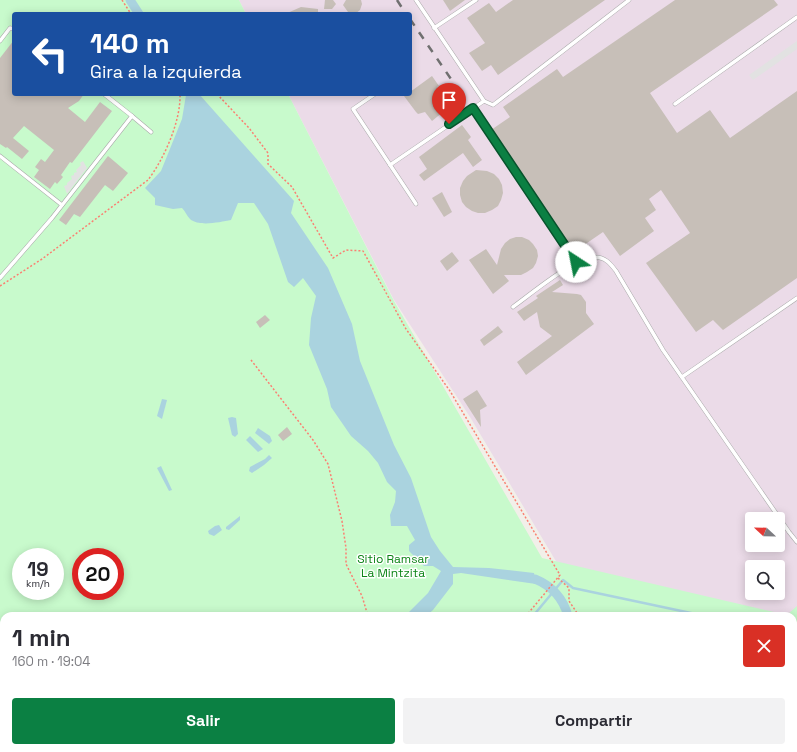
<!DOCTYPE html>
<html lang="es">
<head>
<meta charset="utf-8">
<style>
	:root { --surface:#fff; --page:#f2f2f3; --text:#2b2b33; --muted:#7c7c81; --accent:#0b8043 }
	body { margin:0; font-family:"Space Grotesk",sans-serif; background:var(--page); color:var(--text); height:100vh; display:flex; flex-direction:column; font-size:15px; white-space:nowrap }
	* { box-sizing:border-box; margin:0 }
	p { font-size:13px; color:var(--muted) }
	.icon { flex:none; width:22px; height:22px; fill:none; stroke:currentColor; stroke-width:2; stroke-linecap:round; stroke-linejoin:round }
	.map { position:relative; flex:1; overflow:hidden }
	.details { position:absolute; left:0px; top:612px; width:797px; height:140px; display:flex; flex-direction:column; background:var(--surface); border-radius:12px 12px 0 0; box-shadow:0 2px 10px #0003 }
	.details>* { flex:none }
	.guide { position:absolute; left:12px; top:12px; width:400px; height:84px; border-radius:4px; box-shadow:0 2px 10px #0003; background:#1a4fa0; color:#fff; overflow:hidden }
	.needle { width:26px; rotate:292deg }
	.controls { position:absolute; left:745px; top:512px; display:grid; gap:8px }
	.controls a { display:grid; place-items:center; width:40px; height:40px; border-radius:4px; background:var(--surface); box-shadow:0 2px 10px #0003; font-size:20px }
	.speed { position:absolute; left:12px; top:548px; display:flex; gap:8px; font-size:20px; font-weight:700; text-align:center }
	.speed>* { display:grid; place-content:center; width:52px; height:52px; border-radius:50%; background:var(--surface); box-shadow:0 2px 10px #0003; line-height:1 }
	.speed small { font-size:10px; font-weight:400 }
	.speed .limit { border:6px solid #d22; background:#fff; color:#111 }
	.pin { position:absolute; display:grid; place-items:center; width:34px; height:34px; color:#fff; margin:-41px -17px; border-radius:50% 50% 50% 0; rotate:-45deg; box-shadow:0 0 4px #0007 }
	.pin .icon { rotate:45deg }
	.me { position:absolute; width:44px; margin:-22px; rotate:326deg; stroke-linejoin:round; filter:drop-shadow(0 0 3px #0008) }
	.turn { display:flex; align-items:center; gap:14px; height:84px; padding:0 12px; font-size:18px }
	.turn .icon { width:52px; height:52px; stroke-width:2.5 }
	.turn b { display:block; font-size:28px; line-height:34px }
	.round { display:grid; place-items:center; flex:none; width:42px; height:42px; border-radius:4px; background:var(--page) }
	.head { display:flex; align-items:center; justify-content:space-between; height:68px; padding:0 12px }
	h1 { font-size:24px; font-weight:700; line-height:30px }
	.cta { display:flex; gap:8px; margin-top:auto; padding:8px 12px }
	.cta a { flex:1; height:46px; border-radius:4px; background:var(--accent); color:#fff; font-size:16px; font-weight:700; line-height:46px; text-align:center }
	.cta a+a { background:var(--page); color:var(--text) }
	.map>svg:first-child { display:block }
	.industrial { fill:#ebdbe8; fill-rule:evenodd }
	.park { fill:#c8facc; fill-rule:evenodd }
	.parking { fill:#e2e2e2 }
	.water { fill:#aad3df }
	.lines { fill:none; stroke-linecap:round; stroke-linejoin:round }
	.stream { stroke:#aad3df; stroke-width:2.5 }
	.canal { stroke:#aad3df; stroke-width:9 }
	.building { fill:#c7bfb8 }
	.lane-casing { stroke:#a9a9a9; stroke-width:4.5 }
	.path { stroke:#fa8072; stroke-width:1.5; stroke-dasharray:2 2; stroke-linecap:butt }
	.lane { stroke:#fff; stroke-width:3.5 }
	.rail { stroke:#707070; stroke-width:2.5; stroke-dasharray:8 8; stroke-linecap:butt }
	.route-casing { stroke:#07532c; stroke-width:10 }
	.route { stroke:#0b8043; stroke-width:7 }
	.labels { text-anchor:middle; stroke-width:3; stroke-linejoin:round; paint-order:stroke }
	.park-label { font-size:12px; fill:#0c8416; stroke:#fff }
</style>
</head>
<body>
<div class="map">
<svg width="797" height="752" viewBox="0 0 797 752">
	<rect width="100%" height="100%" fill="#f2efe9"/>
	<path class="industrial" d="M 239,0 L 797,0 L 797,622 L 793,616 L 771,616 L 560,568 L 470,417 L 394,300 L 288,94 L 410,94 L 410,14 L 246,14 ZM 752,519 L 778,519 L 778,545 L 752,545 ZM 752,567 L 778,567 L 778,593 L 752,593 Z"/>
	<path class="park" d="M 0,0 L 239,0 L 246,14 L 14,14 L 14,94 L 288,94 L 394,301 L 542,558 L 787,615 L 797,606 L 797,752 L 0,752 ZM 21,557 L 55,557 L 55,591 L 21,591 ZM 81,557 L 115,557 L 115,591 L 81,591 ZM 4,616 L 793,616 L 793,748 L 4,748 Z"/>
	<g class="parking">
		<path d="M 797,41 L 797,49 L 753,80 L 749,75 Z"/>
		<path d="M 83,161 L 87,168 L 67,194 L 64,186 L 67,185 L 67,183 L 72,179 L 71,176 L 74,175 L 74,173 L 77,172 L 76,170 L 81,165 L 80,163 Z"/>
	</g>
	<g class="water">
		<path d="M 188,94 L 199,94 L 294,201 L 291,213 L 328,268 L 352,324 L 360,361 L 394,445 L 411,478 L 431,537 L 440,551 L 453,567 L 489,568 L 534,573 L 536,584 L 461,573 L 453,574 L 453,584 L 433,610 L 426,616 L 405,616 L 428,593 L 441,571 L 433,566 L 424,566 L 409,551 L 409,545 L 415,540 L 407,526 L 391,526 L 390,515 L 395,502 L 396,491 L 387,482 L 378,463 L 368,451 L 351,436 L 331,407 L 327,389 L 309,345 L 311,318 L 316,296 L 303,278 L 294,287 L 288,282 L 268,224 L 254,203 L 238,203 L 231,220 C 220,222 199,227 190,219 C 187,216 185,211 182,208 L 173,209 L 155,205 L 155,198 L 145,188 L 161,171 L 182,119 L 186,95 Z"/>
		<path d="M 162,399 L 167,400 L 162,419 L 157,416 Z"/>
		<path d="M 232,417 L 236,418 L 238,434 L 235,437 L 232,435 L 228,418 Z"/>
		<path d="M 258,428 L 270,436 L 272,441 L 269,444 L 255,433 Z"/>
		<path d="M 250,436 L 263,449 L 258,452 L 246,440 Z"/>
		<path d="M 269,455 L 272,458 L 264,465 L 252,473 L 249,471 L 250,467 L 265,459 Z"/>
		<path d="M 161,466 L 172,490 L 169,491 L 157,468 Z"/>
		<path d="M 240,516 L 240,520 L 229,530 L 226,529 L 226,527 Z"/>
		<path d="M 219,525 L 222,530 L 214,536 L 209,534 L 208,531 L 215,526 Z"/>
		<path d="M 628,748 L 673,748 L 676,752 L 635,752 Z"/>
	</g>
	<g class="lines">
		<g class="stream">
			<path d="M 533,616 L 563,580 L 573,588 L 705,616"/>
			<path d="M 793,635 L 797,636"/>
			<path d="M 419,752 L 423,748"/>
		</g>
		<g class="canal">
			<path d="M 130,0 L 139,14"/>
			<path d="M 535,579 C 552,586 563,598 568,616"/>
		</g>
	</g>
	<g class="building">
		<path d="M 325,0 L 333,0 L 336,4 L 332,9 L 324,9 Z"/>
		<path d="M 346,0 L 361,0 L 362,4 L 360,10 L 355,14 L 348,12 L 343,5 Z"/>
		<path d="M 443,0 L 465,0 L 450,11 Z"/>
		<path d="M 513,0 L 605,0 L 498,75 L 491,65 L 482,71 L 469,53 L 485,43 L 467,18 L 489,3 L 496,12 Z"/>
		<path d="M 675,0 L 774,0 L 778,5 L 650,93 L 677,133 L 710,110 L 730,138 L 797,91 L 797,278 L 723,330 L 713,320 L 696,332 L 646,263 L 690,233 L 661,190 L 649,199 L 656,210 L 645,218 L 654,231 L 620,256 L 603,232 L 574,252 L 491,130 L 510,117 L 503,107 L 557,69 L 563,77 Z"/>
		<path d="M 301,7 L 318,9 L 318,14 L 285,14 Z"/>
		<path d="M 14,40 L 14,94 L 84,94 L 79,101 L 68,108 L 85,122 L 100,102 L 112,111 L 72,163 L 70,162 L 61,175 L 63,177 L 57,184 L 55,182 L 50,189 L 34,177 L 39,170 L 35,167 L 41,159 L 45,162 L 54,150 L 24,126 L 13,138 L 29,151 L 22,159 L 7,147 L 6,148 L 0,144 L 0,58 Z"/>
		<path d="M 432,76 L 439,86 L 437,87 L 443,94 L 443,101 L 448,104 L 451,108 L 448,112 L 443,112 L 432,121 L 425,112 L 418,114 L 416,112 L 404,96 L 407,94 L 410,94 L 410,92 Z"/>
		<path d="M 462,125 L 471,137 L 468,140 L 482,160 L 473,167 L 463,153 L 424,181 L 419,175 L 427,169 L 419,157 Z"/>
		<path d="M 108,156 L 128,173 L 113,191 L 105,185 L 80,217 L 74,214 L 66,225 L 59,220 Z"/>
		<path d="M 476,170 L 487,171 L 494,174 L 499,179 L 502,185 L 503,193 L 501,200 L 498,206 L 492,210 L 485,213 L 478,213 L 472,211 L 466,207 L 462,202 L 460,195 L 460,188 L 463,181 L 467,176 Z"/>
		<path d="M 442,192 L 452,212 L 444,217 L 432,198 Z"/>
		<path d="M 516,237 L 522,237 L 529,240 L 533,244 L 537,250 L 538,256 L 536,263 L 533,268 L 527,272 L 521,275 L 504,275 L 509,281 L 493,294 L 469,260 L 486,249 L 497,265 L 501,249 L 505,243 L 510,239 Z"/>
		<path d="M 452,252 L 459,261 L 447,271 L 440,261 Z"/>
		<path d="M 560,280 L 563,285 L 552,292 L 577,294 L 581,295 L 586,302 L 586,313 L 594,324 L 526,375 L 517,362 L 552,336 L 540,327 L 537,312 L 524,321 L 517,312 L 538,298 L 536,296 Z"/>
		<path d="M 265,315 L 270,320 L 260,328 L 256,322 Z"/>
		<path d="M 498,326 L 503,332 L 484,346 L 480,340 Z"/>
		<path d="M 477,390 L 487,406 L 480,410 L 481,427 L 463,399 Z"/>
		<path d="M 287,427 L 292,434 L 283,441 L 278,435 Z"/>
	</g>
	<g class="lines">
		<g class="lane-casing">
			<g id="lane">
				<path d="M 416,0 L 484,101 L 493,105 L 629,0"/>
				<path d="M 434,28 L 476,0"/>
				<path d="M 0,41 L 10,28 L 14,29"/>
				<path d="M 104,94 L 132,116"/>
				<path d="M 375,94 L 353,109 L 416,204"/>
				<path d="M 675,104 L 797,17"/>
				<path d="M 473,108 L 577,262"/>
				<path d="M 0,156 L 62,205"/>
				<path d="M 390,165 L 484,101"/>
				<path d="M 0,278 L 52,218 L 132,116 L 151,132"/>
				<path d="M 513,307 C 528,296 577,256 594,257 C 605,257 610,263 616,271 L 663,350 L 789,532 L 797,542"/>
				<path d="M 682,377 L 797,298"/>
			</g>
		</g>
		<g class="path">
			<path d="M 122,0 L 131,14"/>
			<path d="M 217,94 L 249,128 L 268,153 L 268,164 L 292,187 L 333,258 L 346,250 L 363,251 L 406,329 L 450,391 L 560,575 L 526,616"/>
			<path d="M 0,286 L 42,259 L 148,180 C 164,159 181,121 180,94"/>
			<path d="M 251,360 L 313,440 L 328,464 L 342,521 L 346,548 L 346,564 L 362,596 L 368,616"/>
			<path d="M 558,578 L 569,588 L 569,601 L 579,616"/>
			<path d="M 793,631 L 797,631"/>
			<path d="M 435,748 L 442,752"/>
			<path d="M 412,751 L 420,748"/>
		</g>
		<use href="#lane" class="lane"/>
		<g class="rail">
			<path d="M 397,0 L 406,14"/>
			<path d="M 410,19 L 451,79"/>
		</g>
	</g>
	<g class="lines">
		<g class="route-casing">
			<path id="route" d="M 449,124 L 473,108 L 576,262"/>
		</g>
		<use href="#route" class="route"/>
	</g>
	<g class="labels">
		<g class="park-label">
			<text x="393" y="563">Sitio Ramsar<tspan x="393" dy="14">La Mintzita</tspan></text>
		</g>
	</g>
</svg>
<div class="controls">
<a><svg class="needle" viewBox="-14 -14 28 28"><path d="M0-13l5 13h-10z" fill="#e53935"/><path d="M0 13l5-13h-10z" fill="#7c7c81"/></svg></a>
<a><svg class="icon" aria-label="search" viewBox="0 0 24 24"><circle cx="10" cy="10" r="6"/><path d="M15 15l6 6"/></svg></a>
</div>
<div class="speed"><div>19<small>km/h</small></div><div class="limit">20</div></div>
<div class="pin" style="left:449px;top:124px;background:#d93025"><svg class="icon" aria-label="arrive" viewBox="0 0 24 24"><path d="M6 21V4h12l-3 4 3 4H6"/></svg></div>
<svg class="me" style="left:576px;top:262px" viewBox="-20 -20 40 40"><circle r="19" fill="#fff"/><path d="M0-13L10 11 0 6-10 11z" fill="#0b8043"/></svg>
<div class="guide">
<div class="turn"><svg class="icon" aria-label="left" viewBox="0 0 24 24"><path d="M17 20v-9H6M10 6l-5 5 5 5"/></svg><div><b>140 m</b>Gira a la izquierda</div></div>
</div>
<section class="details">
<div class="head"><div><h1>1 min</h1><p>160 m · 19:04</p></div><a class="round" style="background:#d93025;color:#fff"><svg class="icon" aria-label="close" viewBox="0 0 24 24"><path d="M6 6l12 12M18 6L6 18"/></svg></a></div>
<div class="cta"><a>Salir</a><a>Compartir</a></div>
</section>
</div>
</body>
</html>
